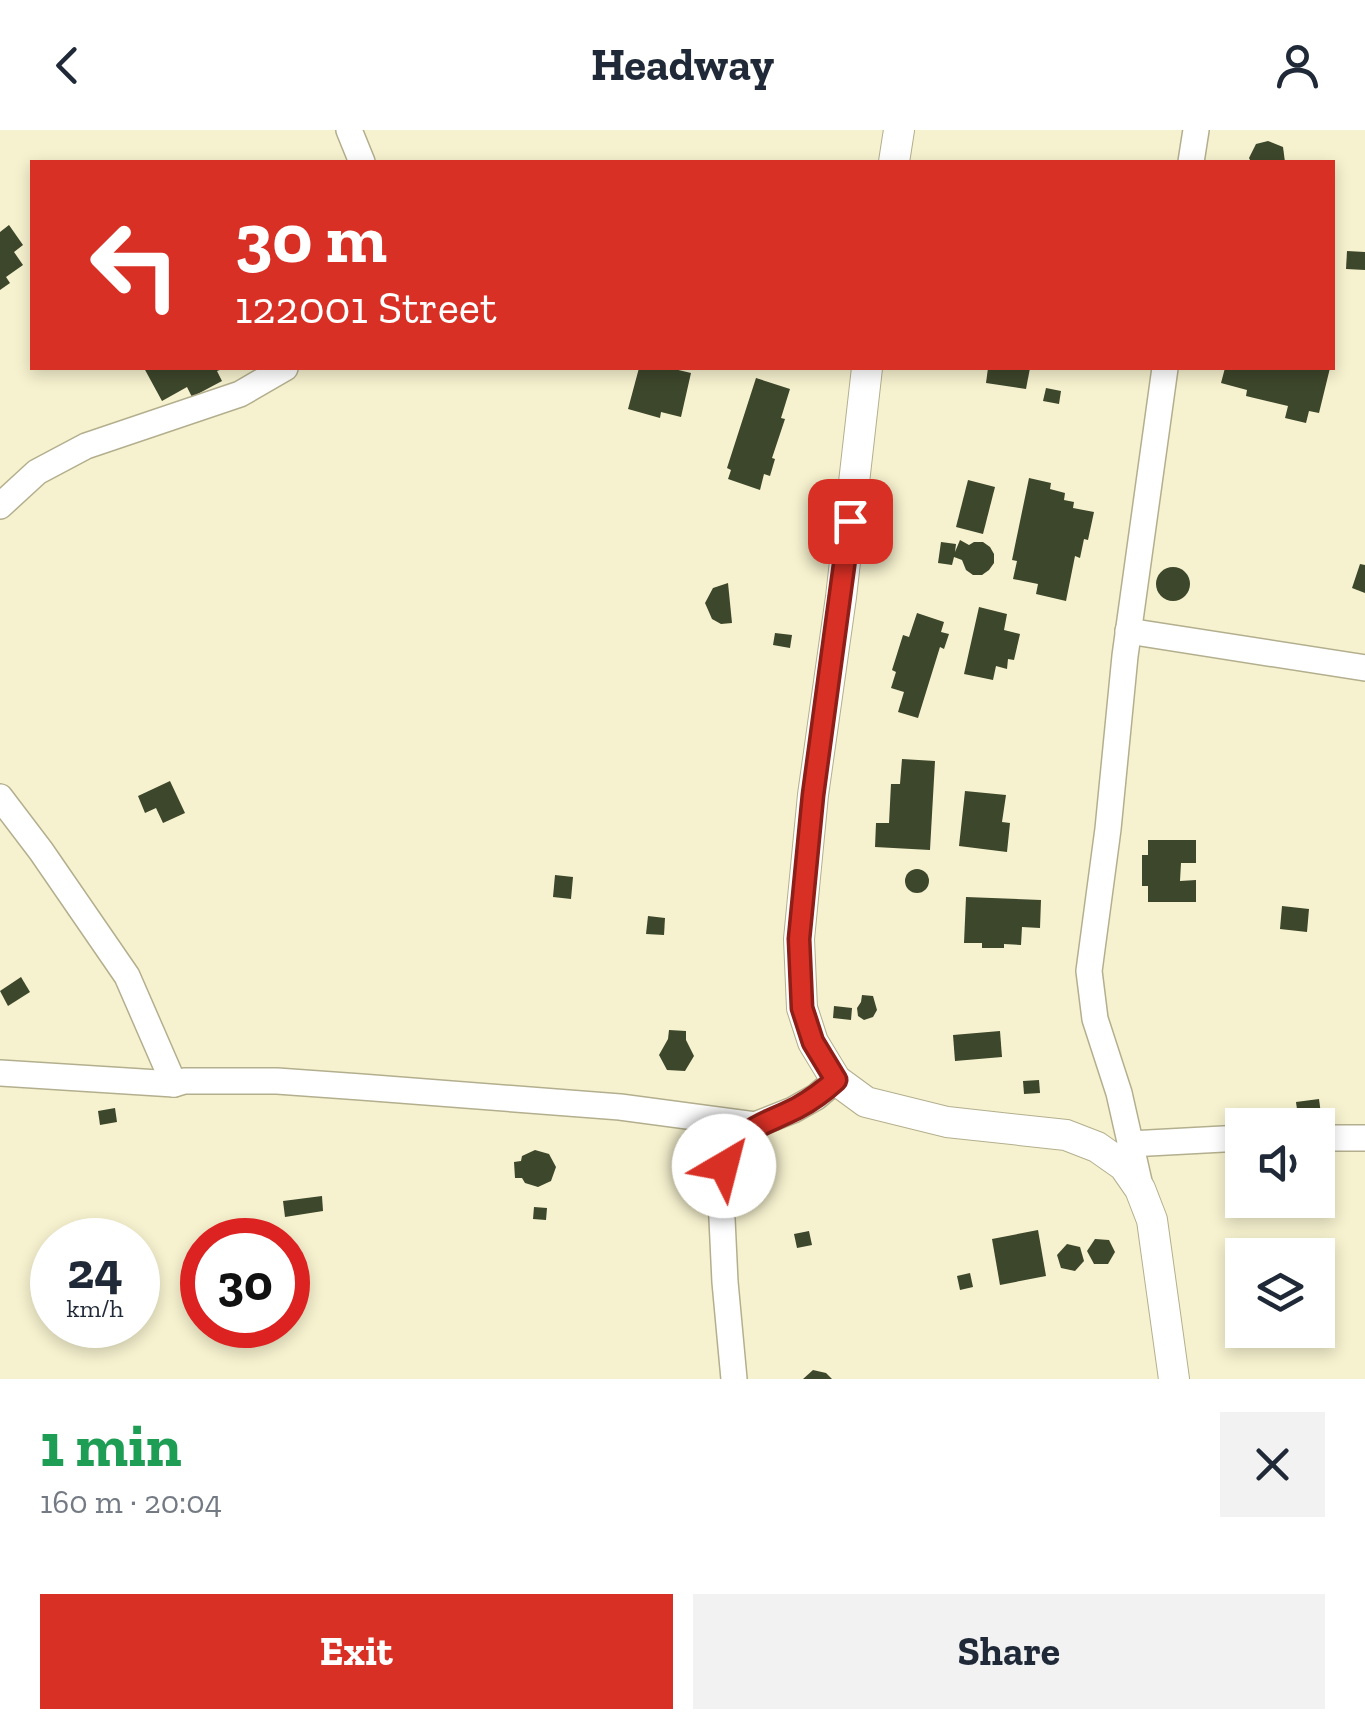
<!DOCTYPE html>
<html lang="en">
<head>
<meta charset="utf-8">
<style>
	:root { --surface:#fff; --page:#f2f2f3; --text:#1f2937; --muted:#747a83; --accent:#d93025 }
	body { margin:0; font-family:"Zilla Slab",serif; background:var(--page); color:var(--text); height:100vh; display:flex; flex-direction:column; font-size:38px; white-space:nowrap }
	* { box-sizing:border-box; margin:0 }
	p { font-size:32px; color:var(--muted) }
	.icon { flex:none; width:55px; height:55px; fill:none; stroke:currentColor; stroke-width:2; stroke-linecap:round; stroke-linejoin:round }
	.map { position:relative; height:1249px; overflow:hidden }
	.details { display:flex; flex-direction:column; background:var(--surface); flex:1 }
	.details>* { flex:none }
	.top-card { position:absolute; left:30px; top:30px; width:1305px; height:210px; border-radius:0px; box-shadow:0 5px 15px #0003; background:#d93025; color:#fff; overflow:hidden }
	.tools { position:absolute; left:1225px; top:978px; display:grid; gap:20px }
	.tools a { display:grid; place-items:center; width:110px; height:110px; border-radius:0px; background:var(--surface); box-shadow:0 5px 15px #0003; font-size:50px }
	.speed { position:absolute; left:30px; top:1088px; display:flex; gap:20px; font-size:50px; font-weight:700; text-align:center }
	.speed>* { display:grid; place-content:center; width:130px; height:130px; border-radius:50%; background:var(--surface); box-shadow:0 5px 15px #0003; line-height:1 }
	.speed small { font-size:25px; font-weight:400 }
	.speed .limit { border:15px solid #d22; background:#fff; color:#111 }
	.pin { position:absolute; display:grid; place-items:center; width:85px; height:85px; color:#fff; margin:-42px; border-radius:20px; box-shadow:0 5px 15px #0006 }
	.me { position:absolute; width:110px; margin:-55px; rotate:37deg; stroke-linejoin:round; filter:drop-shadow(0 0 8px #0008) }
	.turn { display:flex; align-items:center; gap:35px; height:210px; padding:0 40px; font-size:45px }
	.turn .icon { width:130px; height:130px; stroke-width:2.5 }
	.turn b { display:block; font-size:70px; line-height:85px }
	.round { display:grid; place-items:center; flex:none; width:105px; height:105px; border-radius:0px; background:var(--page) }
	.head { display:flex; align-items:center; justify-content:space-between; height:170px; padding:0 40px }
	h1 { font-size:60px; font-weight:700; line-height:75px; color:#1e9e55 }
	.button { display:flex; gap:20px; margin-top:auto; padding:20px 40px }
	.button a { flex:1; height:115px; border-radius:0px; background:var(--accent); color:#fff; font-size:40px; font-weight:700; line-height:115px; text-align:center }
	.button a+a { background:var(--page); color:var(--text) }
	header { display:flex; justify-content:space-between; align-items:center; height:130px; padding:0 40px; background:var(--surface); font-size:45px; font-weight:700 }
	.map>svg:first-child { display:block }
	.building { fill:#3d472b }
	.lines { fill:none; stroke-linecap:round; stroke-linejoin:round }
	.minor-casing { stroke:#b3af8e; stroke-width:28 }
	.tertiary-casing { stroke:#b3af8e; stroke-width:32 }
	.minor { stroke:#fff; stroke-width:25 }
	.tertiary { stroke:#fff; stroke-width:30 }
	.route-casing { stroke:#8d1f18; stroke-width:25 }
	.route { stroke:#d93025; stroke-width:18 }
</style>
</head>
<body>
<header><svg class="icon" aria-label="back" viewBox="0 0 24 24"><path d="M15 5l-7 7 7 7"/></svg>Headway<svg class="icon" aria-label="person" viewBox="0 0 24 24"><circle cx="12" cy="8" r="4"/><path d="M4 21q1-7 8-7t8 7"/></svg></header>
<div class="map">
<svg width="1365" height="1249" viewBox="0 0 1365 1249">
	<rect width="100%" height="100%" fill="#f6f2cf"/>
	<g class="building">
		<path d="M 1268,11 L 1283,17 L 1285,32 L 1251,32 L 1249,28 L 1256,14 Z"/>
		<path d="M 9,95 L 23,115 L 14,122 L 23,135 L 6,147 L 10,153 L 0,160 L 0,102 Z"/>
		<path d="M 1347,121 L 1365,122 L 1365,140 L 1346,139 Z"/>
		<path d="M 144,238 L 225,238 L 217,241 L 222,251 L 192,267 L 187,257 L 162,271 Z"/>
		<path d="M 639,238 L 658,240 L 659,238 L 670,238 L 691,243 L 681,287 L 661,282 L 660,288 L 628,279 Z"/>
		<path d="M 988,238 L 1030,238 L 1026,259 L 986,253 Z"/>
		<path d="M 1225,238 L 1330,238 L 1319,283 L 1309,281 L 1306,293 L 1285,288 L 1288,276 L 1246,266 L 1247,260 L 1221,253 Z"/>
		<path d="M 756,248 L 790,259 L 781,288 L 785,289 L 772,328 L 775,329 L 770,346 L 764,344 L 760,360 L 728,349 L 731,340 L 727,338 Z"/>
		<path d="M 1046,258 L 1061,261 L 1059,274 L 1043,271 Z"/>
		<path d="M 1029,348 L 1051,353 L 1050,359 L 1065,363 L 1064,370 L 1074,372 L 1073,378 L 1094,382 L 1088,410 L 1084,409 L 1080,428 L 1075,426 L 1066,471 L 1036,464 L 1038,454 L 1013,449 L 1017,431 L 1012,430 Z"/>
		<path d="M 968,350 L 995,357 L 983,404 L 956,397 Z"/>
		<path d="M 960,410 L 969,415 L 974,412 L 983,412 L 990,417 L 994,424 L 994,433 L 989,440 L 982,445 L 973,445 L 966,440 L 962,430 L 954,427 L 952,435 L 938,433 L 941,412 L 956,414 L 955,422 Z"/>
		<path d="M 1360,434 L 1365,435 L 1365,463 L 1352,458 Z"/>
		<circle cx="1173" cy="454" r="17"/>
		<path d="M 728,453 L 732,493 L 721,494 L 712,489 L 705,473 L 713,458 Z"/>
		<path d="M 979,477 L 1007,484 L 1004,500 L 1020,504 L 1014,530 L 1008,529 L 1007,539 L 996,536 L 993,550 L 964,544 Z"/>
		<path d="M 917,483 L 944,492 L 941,502 L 949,504 L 944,519 L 940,517 L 918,588 L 898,582 L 904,562 L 891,558 L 896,542 L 892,540 L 903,505 L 909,507 Z"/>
		<path d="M 775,503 L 792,505 L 790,518 L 773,515 Z"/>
		<path d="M 902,629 L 935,631 L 930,720 L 875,717 L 876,693 L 889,693 L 891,654 L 900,654 Z"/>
		<path d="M 170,651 L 185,683 L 163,693 L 156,678 L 145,683 L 138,666 Z"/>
		<path d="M 965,661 L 1006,665 L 1002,692 L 1010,693 L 1007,722 L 959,716 Z"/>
		<path d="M 1148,710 L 1196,710 L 1196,733 L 1181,733 L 1180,751 L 1196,750 L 1196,772 L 1148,772 L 1148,756 L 1142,756 L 1142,725 L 1148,725 Z"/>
		<circle cx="917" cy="751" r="12"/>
		<path d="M 555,745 L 573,747 L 571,769 L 553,767 Z"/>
		<path d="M 966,767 L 1041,770 L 1040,798 L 1022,797 L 1021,815 L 1004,814 L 1004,818 L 982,818 L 982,813 L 964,813 Z"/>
		<path d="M 1282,776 L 1309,779 L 1307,802 L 1280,799 Z"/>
		<path d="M 648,786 L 665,788 L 664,805 L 646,804 Z"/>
		<path d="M 21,847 L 30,862 L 8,876 L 0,861 Z"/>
		<path d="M 862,865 L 873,866 L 877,880 L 873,887 L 864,890 L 858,886 L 857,878 L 861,872 Z"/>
		<path d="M 834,876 L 852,878 L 851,890 L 833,888 Z"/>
		<path d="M 669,900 L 686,901 L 686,910 L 694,926 L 685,941 L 667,940 L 659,925 L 668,909 Z"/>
		<path d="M 1000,901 L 1002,927 L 955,931 L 953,905 Z"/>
		<path d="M 1039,950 L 1040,963 L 1024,964 L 1023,951 Z"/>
		<path d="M 1319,969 L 1321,984 L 1298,987 L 1296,972 Z"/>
		<path d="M 115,978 L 117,992 L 100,995 L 98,981 Z"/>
		<path d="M 535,1020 L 549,1024 L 556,1037 L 551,1051 L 538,1057 L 525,1053 L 522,1048 L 515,1048 L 514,1032 L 521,1031 L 522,1026 Z"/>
		<path d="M 322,1066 L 323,1081 L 285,1087 L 283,1071 Z"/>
		<path d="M 534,1077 L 547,1078 L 546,1090 L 533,1089 Z"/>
		<path d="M 1038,1100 L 1046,1146 L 1000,1155 L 992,1109 Z"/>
		<path d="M 809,1101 L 812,1115 L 797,1118 L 794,1104 Z"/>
		<path d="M 1095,1109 L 1109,1110 L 1115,1122 L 1108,1134 L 1094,1134 L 1087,1121 Z"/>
		<path d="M 1067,1114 L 1080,1117 L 1084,1131 L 1075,1141 L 1061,1138 L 1057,1125 Z"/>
		<path d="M 970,1143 L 973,1157 L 960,1160 L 957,1146 Z"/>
		<path d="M 813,1240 L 826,1243 L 832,1249 L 803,1249 Z"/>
	</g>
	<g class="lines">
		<g class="minor-casing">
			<g id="minor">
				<path d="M 349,0 L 362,32"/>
				<path d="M 1191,32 L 1196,0"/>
				<path d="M 0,376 L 37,342 L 86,316 L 240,264 L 285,238"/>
				<path d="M 1128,501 L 1365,538"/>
				<path d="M 0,667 L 41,721 L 127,846 L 174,954"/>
				<path d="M 0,943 L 174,954 L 184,951 L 277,951 L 361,957 L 620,977 L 755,995"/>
				<path d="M 1318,1008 L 1365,1008"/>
				<path d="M 1130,1014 L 1242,1008"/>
				<path d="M 1140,1056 L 1119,963 L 1095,889 L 1089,841 L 1108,699 L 1125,526 L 1165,238"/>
				<path d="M 734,1249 L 725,1152 L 721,1068 L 724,1036 L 734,1016 L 755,995 L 793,980 L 816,967 L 836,950"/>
			</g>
		</g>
		<g class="tertiary-casing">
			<g id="tertiary">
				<path d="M 894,32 L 899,0"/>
				<path d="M 867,238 L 841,467 L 813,665 L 799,809 L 802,878 L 813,912 L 836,950 L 866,972 L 947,992 L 1066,1005 L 1097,1017 L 1124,1036 L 1140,1059 L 1152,1090 L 1174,1249"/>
			</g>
		</g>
		<use href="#minor" class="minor"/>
		<use href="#tertiary" class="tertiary"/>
	</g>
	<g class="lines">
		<g class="route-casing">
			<path id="route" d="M 724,1036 C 744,994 760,997 797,978 C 812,970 824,961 836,950 L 813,912 L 802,878 L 799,809 L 813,665 L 850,391"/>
		</g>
		<use href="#route" class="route"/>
	</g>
</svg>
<div class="tools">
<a><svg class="icon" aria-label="sound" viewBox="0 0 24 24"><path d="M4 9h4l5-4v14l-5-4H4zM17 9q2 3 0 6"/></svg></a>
<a><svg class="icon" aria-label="layers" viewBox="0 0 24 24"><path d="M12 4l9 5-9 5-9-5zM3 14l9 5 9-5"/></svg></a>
</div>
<div class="speed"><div>24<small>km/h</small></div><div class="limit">30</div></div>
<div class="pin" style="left:850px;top:391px;background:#d93025"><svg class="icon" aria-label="arrive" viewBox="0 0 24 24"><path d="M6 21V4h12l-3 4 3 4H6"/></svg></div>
<svg class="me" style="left:724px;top:1036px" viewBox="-20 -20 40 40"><circle r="19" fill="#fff"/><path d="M0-13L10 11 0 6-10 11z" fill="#d93025"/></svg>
<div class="top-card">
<div class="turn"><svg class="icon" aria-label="left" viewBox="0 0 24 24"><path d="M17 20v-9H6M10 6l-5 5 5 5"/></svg><div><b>30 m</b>122001 Street</div></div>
</div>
</div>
<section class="details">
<div class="head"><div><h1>1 min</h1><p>160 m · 20:04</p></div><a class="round"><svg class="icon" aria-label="close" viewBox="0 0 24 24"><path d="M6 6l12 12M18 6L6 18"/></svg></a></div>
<div class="button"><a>Exit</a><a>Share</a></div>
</section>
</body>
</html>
